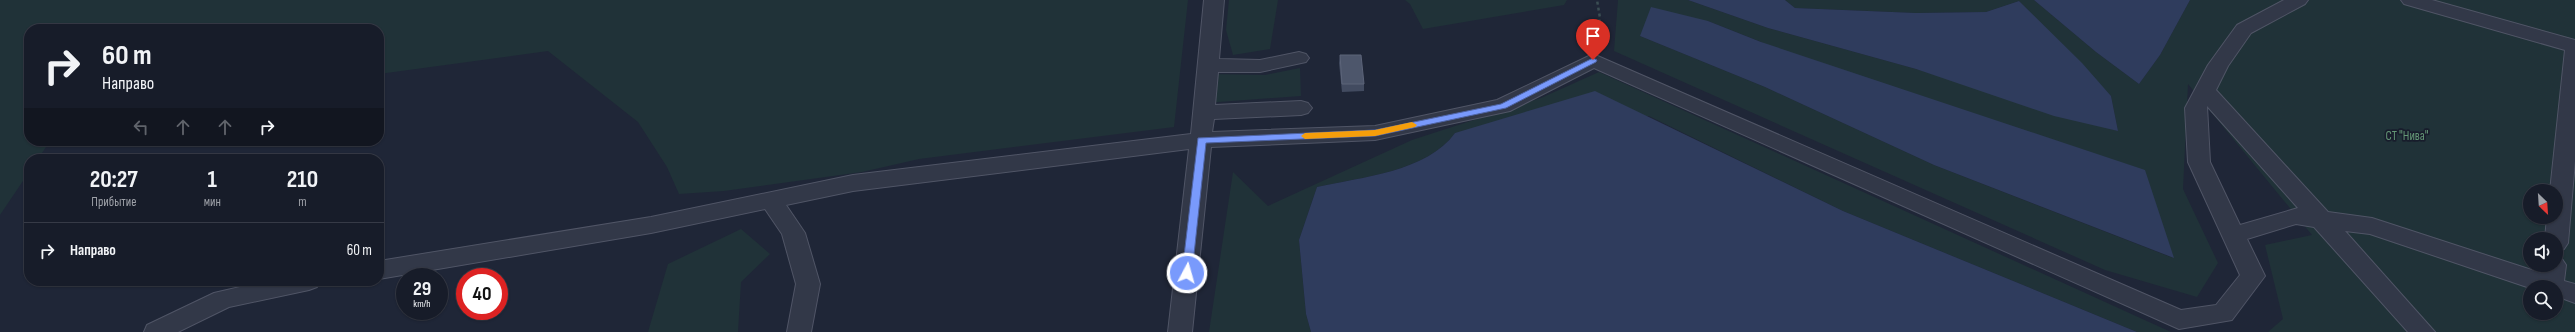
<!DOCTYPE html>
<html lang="ru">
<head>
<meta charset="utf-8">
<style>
	:root { --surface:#171c29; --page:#242935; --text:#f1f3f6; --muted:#9ea1a8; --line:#363a46 }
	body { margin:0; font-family:"Sofia Sans Condensed",sans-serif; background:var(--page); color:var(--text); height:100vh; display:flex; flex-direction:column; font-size:15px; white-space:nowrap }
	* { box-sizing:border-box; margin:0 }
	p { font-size:13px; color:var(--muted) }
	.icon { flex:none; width:22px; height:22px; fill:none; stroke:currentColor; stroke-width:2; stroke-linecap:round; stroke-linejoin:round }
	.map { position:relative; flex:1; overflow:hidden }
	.details { position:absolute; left:24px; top:154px; width:360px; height:132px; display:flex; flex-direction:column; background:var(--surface); border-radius:16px; box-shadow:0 1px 3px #0004,0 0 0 1px var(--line) }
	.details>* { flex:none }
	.banner { position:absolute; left:24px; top:24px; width:360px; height:122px; border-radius:16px; box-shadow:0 1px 3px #0004,0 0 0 1px var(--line); background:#171c29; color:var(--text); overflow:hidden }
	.needle { width:26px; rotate:155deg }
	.controls { position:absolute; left:2523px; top:184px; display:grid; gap:8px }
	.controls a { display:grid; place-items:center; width:40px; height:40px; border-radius:50%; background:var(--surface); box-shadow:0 1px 3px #0004,0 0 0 1px var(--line); font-size:20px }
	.speed { position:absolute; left:396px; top:268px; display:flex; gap:8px; font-size:20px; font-weight:700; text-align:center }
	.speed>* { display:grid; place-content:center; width:52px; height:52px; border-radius:50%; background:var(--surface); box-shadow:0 1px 3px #0004,0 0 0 1px var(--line); line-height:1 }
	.speed small { font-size:10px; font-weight:400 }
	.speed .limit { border:6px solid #d22; background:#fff; color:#111 }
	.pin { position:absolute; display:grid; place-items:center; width:34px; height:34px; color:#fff; margin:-41px -17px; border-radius:50% 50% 50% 0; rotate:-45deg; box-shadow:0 0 4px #0007 }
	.pin .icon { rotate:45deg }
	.me { position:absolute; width:44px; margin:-22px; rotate:6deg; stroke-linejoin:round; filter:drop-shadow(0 0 3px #0008) }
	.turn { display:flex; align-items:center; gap:14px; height:84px; padding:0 12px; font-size:18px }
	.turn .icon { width:52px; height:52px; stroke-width:2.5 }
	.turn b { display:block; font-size:28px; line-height:34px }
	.lanes { display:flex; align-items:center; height:38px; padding:0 12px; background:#0003; justify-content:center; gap:20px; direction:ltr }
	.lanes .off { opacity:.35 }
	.eta { display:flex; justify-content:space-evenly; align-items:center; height:68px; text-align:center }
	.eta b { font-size:24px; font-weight:700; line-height:28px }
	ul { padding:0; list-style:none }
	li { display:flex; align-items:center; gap:12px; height:56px; padding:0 12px; border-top:1px solid var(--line) }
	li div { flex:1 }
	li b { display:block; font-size:15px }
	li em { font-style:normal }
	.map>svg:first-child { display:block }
	.green { fill:#203238; fill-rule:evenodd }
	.water { fill:#2f3c5d }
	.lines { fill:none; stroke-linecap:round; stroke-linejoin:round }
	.minor-casing { stroke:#505566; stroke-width:2 }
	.path { stroke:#3b4e53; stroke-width:2.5; stroke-dasharray:3 3; stroke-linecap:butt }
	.minor { fill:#323848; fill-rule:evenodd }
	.wall { fill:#424b60 }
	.building { fill:#4d566b; stroke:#5c6479 }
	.route { fill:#799afc; stroke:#4f64a4 }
	.slow { fill:#f59e0b }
	.labels { text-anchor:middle; stroke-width:3.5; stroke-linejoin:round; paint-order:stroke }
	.park-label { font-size:13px; fill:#639675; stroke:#181d2c }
</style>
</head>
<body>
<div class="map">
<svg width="2575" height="332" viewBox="0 0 2575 332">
	<rect width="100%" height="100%" fill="#1f2637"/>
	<g class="green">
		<path d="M 0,0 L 1188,0 L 1174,127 L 919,159 L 862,172 L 724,191 L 679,194 L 667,167 L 638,122 L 548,51 L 379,74 L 379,29 L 29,29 L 29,141 L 50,141 L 38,159 L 29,159 L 29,172 L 0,215 Z"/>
		<path d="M 1229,0 L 1278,0 L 1270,49 L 1233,55 L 1226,30 Z"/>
		<path d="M 1405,0 L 1567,0 L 1564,5 L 1423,29 L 1410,4 Z"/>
		<path d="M 1618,0 L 1688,0 L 1768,28 L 1916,69 L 2118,131 L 2111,96 L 2019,1 L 1986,12 L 1916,13 L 1795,8 L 1785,0 L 2034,0 L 2096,52 L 2139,84 L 2160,55 L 2190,0 L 2575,0 L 2575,332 L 2268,332 L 2283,319 L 2265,245 L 2312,235 L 2188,84 L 2183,189 L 2218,263 L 2197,297 L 2105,270 L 1614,51 ZM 1708,21 L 1761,42 L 2173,258 L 1934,165 L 1765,87 L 1640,36 ZM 2530,191 L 2556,191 L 2556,217 L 2530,217 ZM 2530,239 L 2556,239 L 2556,265 L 2530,265 ZM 2530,287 L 2556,287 L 2556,313 L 2530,313 Z"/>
		<path d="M 1300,68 L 1301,96 L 1205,103 L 1207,74 L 1265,75 Z"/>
		<path d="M 1599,72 L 2171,332 L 2137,332 L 1843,211 L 1649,116 L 1455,133 C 1427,172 1361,177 1317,187 L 1299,240 L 1306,314 L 1311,332 L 1209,332 L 1233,172 L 1268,206 L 1412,140 L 1541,98 Z"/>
		<path d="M 741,229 L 770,254 L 741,282 L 738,332 L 648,332 L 668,264 Z"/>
	</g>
	<g class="water">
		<path d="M 1688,0 L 1785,0 L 1795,8 L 1916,13 L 1986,12 L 2019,1 L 2082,63 L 2111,96 L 2118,131 L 2054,116 L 1916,69 L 1768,28 Z"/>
		<path d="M 2034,0 L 2190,0 L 2160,55 L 2139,84 L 2096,52 Z"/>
		<path d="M 1651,7 L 1708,21 L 1761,42 L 2145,170 L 2174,258 L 1934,165 L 1765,87 L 1640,36 Z"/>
		<path d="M 1595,91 L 1843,211 L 2137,332 L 1311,332 L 1306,314 L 1299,240 L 1317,187 C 1361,177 1427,172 1455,133 Z"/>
	</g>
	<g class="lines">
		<g class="minor-casing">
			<g id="minor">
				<path d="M 1204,0 L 1224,0 L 1219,59 L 1260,60 L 1299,52 L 1306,54 L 1309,58 L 1306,62 L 1260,72 L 1218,72 L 1215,105 L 1301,101 L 1308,103 L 1312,108 L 1308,113 L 1301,115 L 1214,119 L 1212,132 L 1375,126 L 1497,100 L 1593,54 L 2181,310 L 2216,305 L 2240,275 L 2188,162 L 2185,108 L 2208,65 L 2237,25 L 2284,0 L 2308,0 L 2305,4 L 2251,33 L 2228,66 L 2216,90 L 2328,212 L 2372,218 L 2541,273 L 2542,265 L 2556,265 L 2556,257 L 2562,259 L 2566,265 L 2564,281 L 2575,284 L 2575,303 L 2556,296 L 2556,287 L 2530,288 L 2370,234 L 2345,231 L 2435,332 L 2408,332 L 2314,227 L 2296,224 L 2247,239 L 2265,276 L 2232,320 L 2179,329 L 1594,68 L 1510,111 L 1375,140 L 1211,147 L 1192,332 L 1168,332 L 1189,149 L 853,191 L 786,205 L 805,233 L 820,284 L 811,332 L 787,332 L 796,284 L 782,234 L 765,209 L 651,233 L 379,279 L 379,261 L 651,217 L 853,175 L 1191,134 ZM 2207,106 L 2298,208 L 2240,225 L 2210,162 Z"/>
				<path d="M 2401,0 L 2432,0 L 2575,40 L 2575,161 L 2568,243 L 2564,249 L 2556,251 L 2556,239 L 2545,239 L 2547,217 L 2556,217 L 2556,191 L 2550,191 L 2565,50 L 2404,4 Z"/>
				<path d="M 266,281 L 321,281 L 317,287 L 309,290 L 229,307 L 178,332 L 144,332 L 147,325 L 214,293 Z"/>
			</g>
		</g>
		<path class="path" d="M 1595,46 L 1600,18 L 1597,0"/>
		<use href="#minor" class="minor"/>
	</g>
	<path class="wall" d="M 1340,55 L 1364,84 L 1364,91 L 1342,92 L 1339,63 Z"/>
	<path class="building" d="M 1340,55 L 1361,55 L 1364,84 L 1342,84 Z"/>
	<path class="route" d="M 1593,58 L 1597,60 L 1596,62 L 1506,108 L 1375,136 L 1206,143 L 1192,273 L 1187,277 L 1182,273 L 1198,138 L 1375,130 L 1501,104 Z"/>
	<path class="slow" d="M 1412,122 L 1417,125 L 1415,127 L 1375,136 L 1305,139 L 1301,136 L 1305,133 L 1375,130 Z"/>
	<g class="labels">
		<g class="park-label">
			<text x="2407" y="140">СТ "Нива"</text>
		</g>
	</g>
</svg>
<div class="controls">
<a><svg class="needle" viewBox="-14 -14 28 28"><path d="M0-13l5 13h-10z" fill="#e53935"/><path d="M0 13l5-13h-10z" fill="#9ea1a8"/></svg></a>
<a><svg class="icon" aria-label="sound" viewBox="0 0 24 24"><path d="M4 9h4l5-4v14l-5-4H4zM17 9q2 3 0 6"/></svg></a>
<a><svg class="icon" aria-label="search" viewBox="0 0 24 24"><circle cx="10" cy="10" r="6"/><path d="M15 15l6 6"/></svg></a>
</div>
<div class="speed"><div>29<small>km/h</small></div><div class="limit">40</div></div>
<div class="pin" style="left:1593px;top:60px;background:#d93025"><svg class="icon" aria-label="arrive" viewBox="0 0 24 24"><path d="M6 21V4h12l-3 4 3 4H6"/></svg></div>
<svg class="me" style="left:1187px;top:273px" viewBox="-20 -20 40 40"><circle r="17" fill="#799afc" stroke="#fff" stroke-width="3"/><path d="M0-11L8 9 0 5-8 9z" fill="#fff"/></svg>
<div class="banner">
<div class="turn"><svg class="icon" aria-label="right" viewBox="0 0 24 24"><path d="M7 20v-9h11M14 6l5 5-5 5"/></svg><div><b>60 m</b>Направо</div></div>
<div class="lanes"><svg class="icon off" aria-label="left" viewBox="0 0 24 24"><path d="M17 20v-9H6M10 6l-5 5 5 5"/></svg><svg class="icon off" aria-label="ahead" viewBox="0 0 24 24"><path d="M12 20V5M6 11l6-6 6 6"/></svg><svg class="icon off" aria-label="ahead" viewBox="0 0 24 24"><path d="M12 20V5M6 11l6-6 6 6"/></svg><svg class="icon" aria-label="right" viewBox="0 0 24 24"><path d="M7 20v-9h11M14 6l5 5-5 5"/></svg></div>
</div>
<section class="details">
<div class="eta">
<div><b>20:27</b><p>Прибытие</p></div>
<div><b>1</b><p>мин</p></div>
<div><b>210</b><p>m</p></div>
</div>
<ul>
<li><svg class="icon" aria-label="right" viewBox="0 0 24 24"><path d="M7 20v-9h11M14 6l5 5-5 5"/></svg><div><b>Направо</b></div><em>60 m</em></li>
</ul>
</section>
</div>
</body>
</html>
